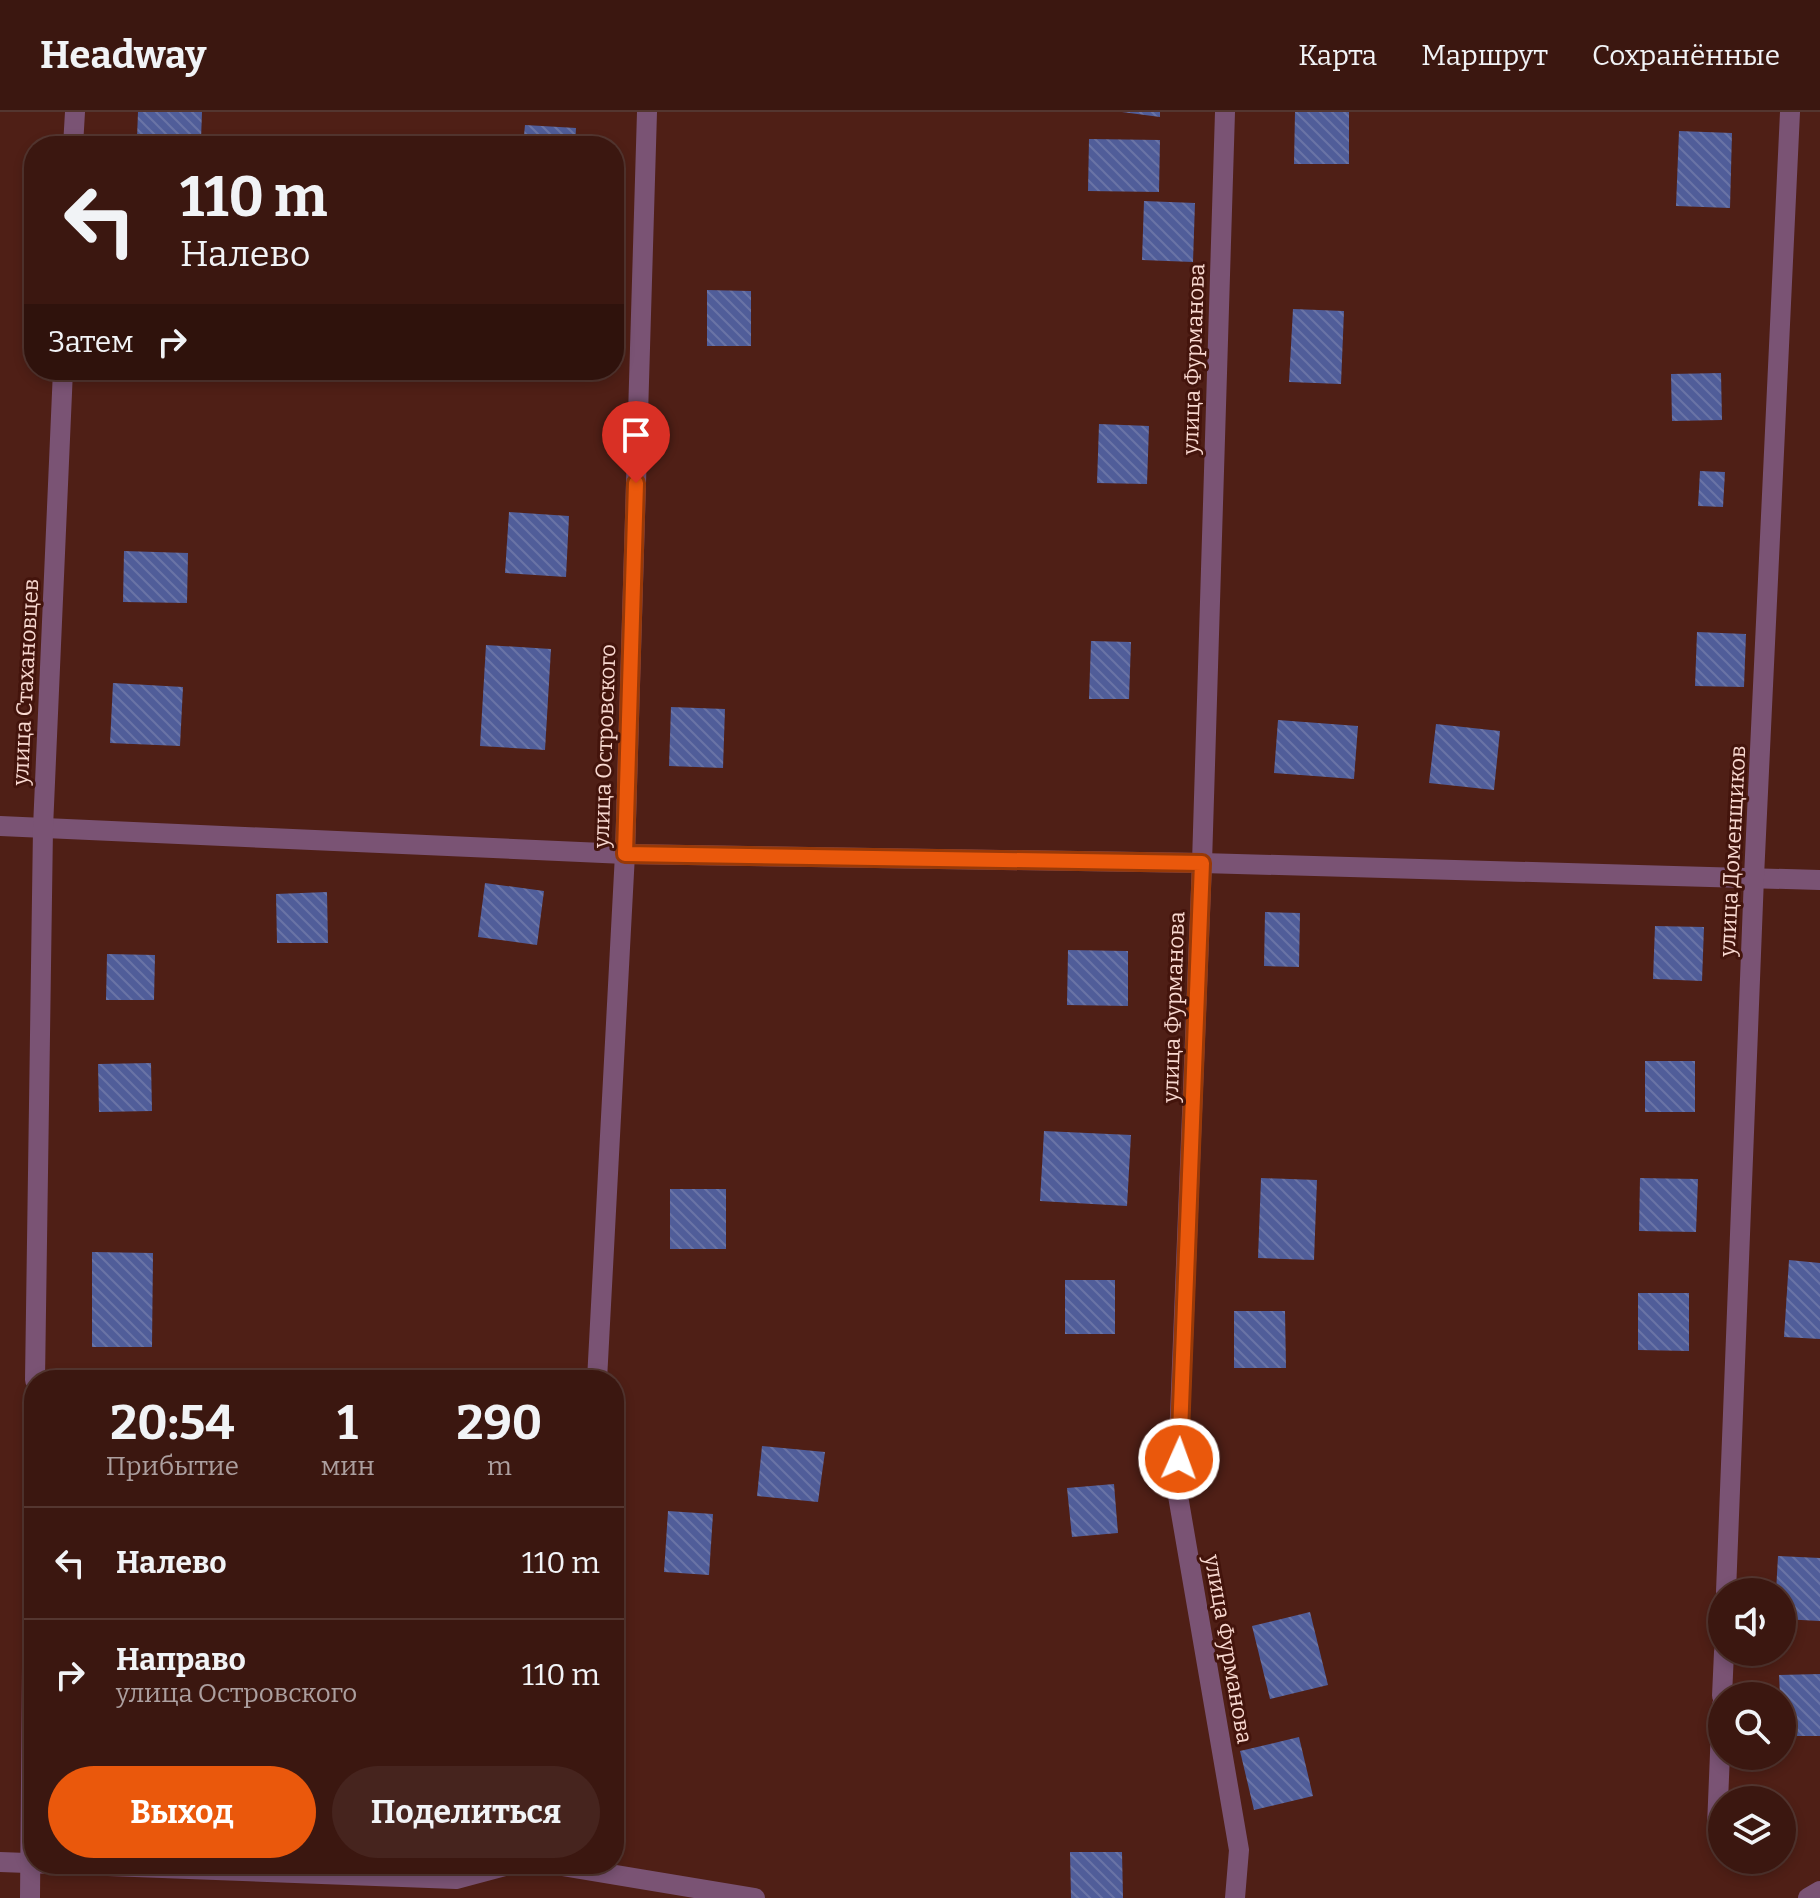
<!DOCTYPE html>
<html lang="ru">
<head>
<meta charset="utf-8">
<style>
	:root { --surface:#3b1710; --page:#46241e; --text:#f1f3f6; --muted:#ac9f9f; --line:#543630; --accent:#ea580c }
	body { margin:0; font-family:Bitter,serif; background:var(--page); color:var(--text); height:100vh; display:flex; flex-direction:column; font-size:30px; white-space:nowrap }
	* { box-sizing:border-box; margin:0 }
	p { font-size:26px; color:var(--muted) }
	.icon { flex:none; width:44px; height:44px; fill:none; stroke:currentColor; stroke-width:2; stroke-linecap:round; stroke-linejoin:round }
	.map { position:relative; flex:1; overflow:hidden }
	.details { position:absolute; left:24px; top:1258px; width:600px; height:504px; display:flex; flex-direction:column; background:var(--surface); border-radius:32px; box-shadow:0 4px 12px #0003,0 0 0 2px var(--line) }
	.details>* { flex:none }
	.hud { position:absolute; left:24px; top:24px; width:600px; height:244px; border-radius:32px; box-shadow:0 4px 12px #0003,0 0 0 2px var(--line); background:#3b1710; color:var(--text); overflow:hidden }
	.controls { position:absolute; left:1708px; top:1466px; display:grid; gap:16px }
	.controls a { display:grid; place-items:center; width:88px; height:88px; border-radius:50%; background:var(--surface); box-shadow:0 4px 12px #0003,0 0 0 2px var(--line); font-size:40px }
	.pin { position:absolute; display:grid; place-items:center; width:68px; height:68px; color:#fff; margin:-82px -34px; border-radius:50% 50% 50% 0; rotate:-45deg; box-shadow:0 0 8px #0007 }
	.pin .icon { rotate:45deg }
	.me { position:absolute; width:88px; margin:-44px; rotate:2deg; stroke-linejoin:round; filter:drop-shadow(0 0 6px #0008) }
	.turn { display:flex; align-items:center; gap:28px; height:168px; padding:0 24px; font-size:36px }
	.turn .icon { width:104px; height:104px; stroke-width:2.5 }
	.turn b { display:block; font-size:56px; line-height:68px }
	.then { display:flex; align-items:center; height:76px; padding:0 24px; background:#0003; gap:16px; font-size:30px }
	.eta { display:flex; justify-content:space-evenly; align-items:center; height:136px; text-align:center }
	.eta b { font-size:48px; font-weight:700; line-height:56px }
	.button { display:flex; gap:16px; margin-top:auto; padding:16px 24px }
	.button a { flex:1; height:92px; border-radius:48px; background:var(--accent); color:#fff; font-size:32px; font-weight:700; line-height:92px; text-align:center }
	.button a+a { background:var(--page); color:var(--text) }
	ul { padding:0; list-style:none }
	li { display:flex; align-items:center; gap:24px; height:112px; padding:0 24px; border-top:2px solid var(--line) }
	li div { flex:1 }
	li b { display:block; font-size:30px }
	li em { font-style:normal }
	header { display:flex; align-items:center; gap:48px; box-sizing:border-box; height:112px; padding:0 40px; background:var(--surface); border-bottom:2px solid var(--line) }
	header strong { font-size:38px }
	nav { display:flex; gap:44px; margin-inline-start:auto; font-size:28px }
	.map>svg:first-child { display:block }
	.building { fill:url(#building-back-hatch) }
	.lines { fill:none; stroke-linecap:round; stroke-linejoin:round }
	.minor { stroke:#7a5374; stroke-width:20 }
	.route-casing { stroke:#983908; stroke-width:20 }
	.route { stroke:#ea580c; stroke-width:14 }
	.labels { text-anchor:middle; stroke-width:6; stroke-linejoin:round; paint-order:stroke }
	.street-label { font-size:22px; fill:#f8d8d0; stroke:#43140c }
</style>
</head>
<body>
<header>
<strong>Headway</strong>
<nav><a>Карта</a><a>Маршрут</a><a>Сохранённые</a></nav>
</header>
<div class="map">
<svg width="1820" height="1786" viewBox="0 0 1820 1786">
	<defs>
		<pattern id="building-back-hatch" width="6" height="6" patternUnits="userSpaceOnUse" patternTransform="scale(2)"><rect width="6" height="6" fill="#505d99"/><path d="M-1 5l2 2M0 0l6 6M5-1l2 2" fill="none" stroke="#6a74a6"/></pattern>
	</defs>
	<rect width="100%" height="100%" fill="#4f1f16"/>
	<g class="building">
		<path d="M 138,0 L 202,0 L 201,28 L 137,26 Z"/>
		<path d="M 1122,0 L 1160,0 L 1160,5 Z"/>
		<path d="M 1295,0 L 1349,0 L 1349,52 L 1294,52 Z"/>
		<path d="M 525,13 L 576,16 L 575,34 L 523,34 Z"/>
		<path d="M 1679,19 L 1732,21 L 1730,96 L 1676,94 Z"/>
		<path d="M 1089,27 L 1160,28 L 1159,80 L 1088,79 Z"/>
		<path d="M 1144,89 L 1195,91 L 1193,150 L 1142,148 Z"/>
		<path d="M 707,178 L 751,179 L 751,234 L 707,234 Z"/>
		<path d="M 1293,197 L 1344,199 L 1341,272 L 1289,270 Z"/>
		<path d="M 127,258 L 172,258 L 172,262 L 127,261 Z"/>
		<path d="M 1721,261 L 1722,308 L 1672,309 L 1671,262 Z"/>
		<path d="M 1099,312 L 1149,314 L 1147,372 L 1097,371 Z"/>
		<path d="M 1700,359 L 1725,360 L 1723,395 L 1698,394 Z"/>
		<path d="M 509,400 L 569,404 L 566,465 L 505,461 Z"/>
		<path d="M 124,439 L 188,441 L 187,491 L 123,490 Z"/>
		<path d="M 1697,520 L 1746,522 L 1744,575 L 1695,574 Z"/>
		<path d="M 1091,529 L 1131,530 L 1129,587 L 1089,587 Z"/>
		<path d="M 486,533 L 551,537 L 545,638 L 480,634 Z"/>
		<path d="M 113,571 L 183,575 L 180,634 L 110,631 Z"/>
		<path d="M 671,595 L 725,597 L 723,656 L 669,654 Z"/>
		<path d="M 1278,608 L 1358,614 L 1354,667 L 1274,661 Z"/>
		<path d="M 1436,612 L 1500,619 L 1494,678 L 1429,671 Z"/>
		<path d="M 485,771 L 544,779 L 537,833 L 478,825 Z"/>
		<path d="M 327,780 L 328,831 L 277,831 L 276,782 Z"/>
		<path d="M 1265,800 L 1300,801 L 1299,855 L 1264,854 Z"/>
		<path d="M 1655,814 L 1704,815 L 1702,869 L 1653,867 Z"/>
		<path d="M 1068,838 L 1128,839 L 1128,894 L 1067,893 Z"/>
		<path d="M 107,842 L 155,843 L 154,888 L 106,888 Z"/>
		<rect x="1645" y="949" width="50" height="51"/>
		<path d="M 151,951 L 152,999 L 99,1000 L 98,952 Z"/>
		<path d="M 1044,1019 L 1131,1023 L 1127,1094 L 1040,1089 Z"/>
		<path d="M 1261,1066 L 1317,1068 L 1314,1148 L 1258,1146 Z"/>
		<path d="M 1640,1066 L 1698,1067 L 1696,1120 L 1639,1119 Z"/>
		<rect x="670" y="1077" width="56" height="60"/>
		<path d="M 92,1140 L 153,1141 L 152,1235 L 92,1235 Z"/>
		<path d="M 1789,1148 L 1820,1151 L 1820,1227 L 1784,1225 Z"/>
		<rect x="1065" y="1168" width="50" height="54"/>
		<path d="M 1638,1181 L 1689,1181 L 1689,1239 L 1638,1238 Z"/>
		<path d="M 1234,1199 L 1285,1199 L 1286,1256 L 1234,1256 Z"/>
		<path d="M 762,1334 L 825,1340 L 818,1390 L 757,1384 Z"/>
		<path d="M 1114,1372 L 1118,1421 L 1072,1425 L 1067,1376 Z"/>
		<path d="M 668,1399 L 713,1402 L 709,1463 L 664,1460 Z"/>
		<path d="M 1778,1444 L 1820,1446 L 1820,1509 L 1782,1507 L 1782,1480 L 1776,1480 Z"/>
		<path d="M 1310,1500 L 1328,1573 L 1270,1587 L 1252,1514 Z"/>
		<path d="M 1820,1562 L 1820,1624 L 1782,1624 L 1779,1563 Z"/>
		<path d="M 1299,1625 L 1313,1684 L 1254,1698 L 1240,1639 Z"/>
		<path d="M 1070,1740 L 1122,1740 L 1123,1786 L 1071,1786 Z"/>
	</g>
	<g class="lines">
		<g class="minor">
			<path d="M 1225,0 L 1202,751 L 1177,1378 L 1239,1738 L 1235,1786"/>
			<path d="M 73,34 L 75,0"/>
			<path d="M 0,714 L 625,742 L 1202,751 L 1820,768"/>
			<path d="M 35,1268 L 43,716 L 63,258"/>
			<path d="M 597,1268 L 625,742 L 647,0"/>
			<path d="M 1726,1480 L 1754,765 L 1790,0"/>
			<path d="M 1722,1584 L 1724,1540"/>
			<path d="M 1717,1714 L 1722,1593"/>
			<path d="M 0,1750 L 456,1767 L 512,1752"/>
			<path d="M 550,1752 L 755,1786"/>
			<path d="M 30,1786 L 34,1324"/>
			<path d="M 1808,1786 L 1820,1779"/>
		</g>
	</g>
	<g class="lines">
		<g class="route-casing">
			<path id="route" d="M 636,371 L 625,742 L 1202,751 L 1179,1347"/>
		</g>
		<use href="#route" class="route"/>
	</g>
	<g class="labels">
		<g class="street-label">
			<text transform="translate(1193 247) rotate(-88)" y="8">улица Фурманова</text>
			<text transform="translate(25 570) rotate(-87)" y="8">улица Стахановцев</text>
			<text transform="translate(604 634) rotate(-88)" y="8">улица Островского</text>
			<text transform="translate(1732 739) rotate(-87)" y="8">улица Доменщиков</text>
			<text transform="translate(1173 895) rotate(-88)" y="8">улица Фурманова</text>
			<text transform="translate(1229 1537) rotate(80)" y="8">улица Фурманова</text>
		</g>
	</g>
</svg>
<div class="controls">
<a><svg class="icon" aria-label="sound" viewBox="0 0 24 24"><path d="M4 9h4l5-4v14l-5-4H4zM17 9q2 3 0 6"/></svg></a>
<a><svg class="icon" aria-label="search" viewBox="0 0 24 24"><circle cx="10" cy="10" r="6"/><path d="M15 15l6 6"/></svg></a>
<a><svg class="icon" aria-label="layers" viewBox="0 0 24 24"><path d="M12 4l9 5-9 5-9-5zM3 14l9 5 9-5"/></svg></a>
</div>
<div class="pin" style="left:636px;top:371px;background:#d93025"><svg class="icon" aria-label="arrive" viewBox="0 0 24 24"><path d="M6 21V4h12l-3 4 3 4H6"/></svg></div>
<svg class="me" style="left:1179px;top:1347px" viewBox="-20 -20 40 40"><circle r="17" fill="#ea580c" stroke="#fff" stroke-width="3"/><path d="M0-11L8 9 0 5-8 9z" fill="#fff"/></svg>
<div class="hud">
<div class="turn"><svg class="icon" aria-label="left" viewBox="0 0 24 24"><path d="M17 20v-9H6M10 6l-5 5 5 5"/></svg><div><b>110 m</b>Налево</div></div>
<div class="then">Затем<svg class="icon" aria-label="right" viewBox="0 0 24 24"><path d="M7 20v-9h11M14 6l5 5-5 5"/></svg></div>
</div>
<section class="details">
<div class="eta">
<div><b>20:54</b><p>Прибытие</p></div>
<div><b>1</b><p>мин</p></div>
<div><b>290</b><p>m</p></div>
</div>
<ul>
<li><svg class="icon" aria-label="left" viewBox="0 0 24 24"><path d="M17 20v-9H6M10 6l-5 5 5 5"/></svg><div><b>Налево</b></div><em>110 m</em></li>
<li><svg class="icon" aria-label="right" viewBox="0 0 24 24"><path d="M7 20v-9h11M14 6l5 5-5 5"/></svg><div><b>Направо</b><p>улица Островского</p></div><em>110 m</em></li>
</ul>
<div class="button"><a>Выход</a><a>Поделиться</a></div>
</section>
</div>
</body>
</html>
